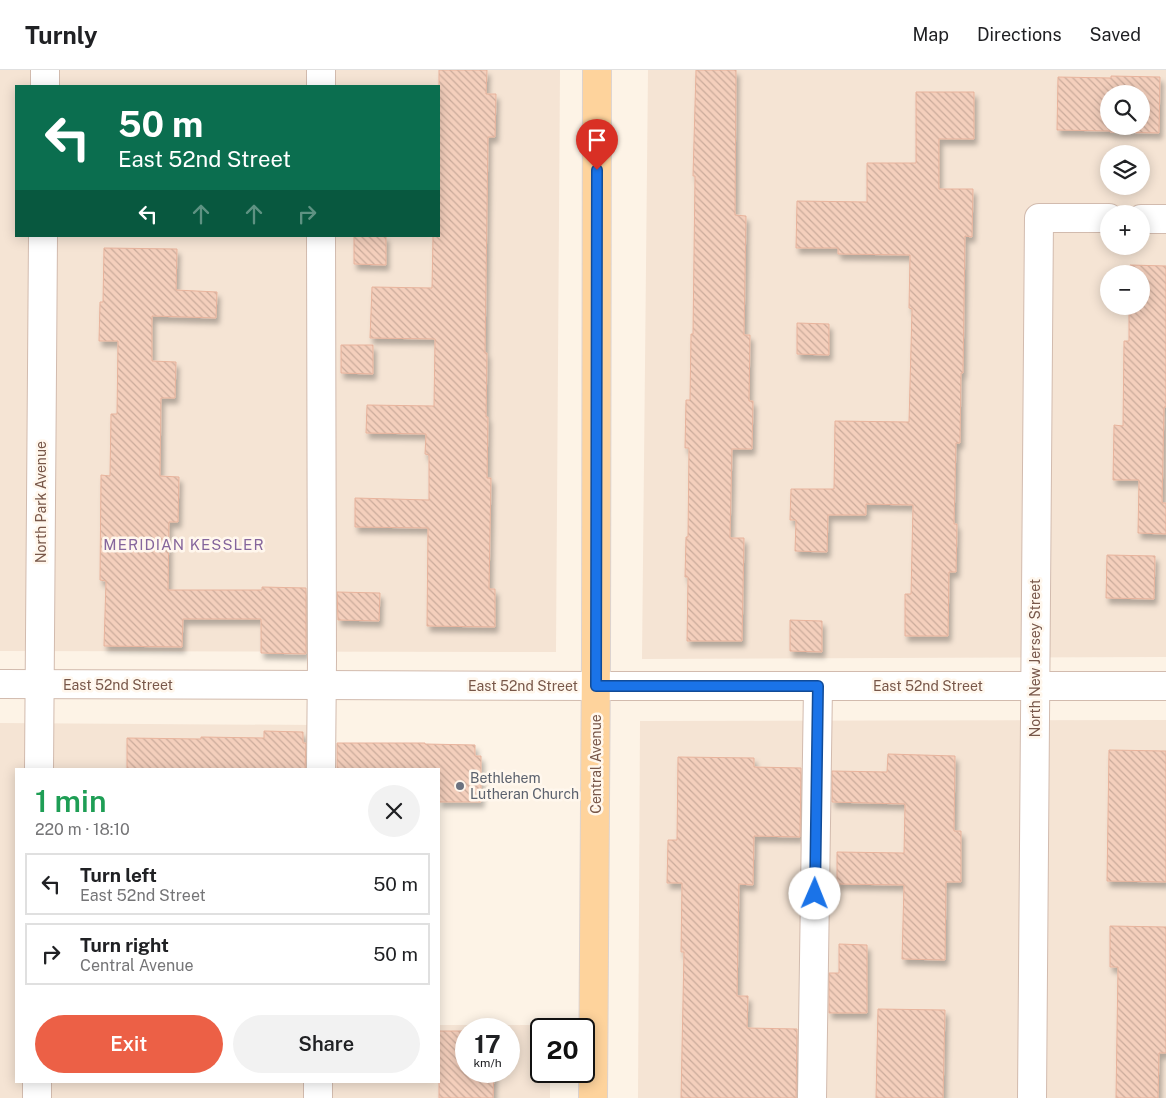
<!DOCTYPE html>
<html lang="en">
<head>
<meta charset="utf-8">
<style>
	:root { --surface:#fff; --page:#f2f2f2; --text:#202124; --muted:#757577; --line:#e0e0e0; --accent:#ec6046 }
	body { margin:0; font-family:"Public Sans",sans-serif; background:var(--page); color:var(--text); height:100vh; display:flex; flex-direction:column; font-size:19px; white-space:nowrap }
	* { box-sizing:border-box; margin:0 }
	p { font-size:16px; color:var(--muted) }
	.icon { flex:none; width:28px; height:28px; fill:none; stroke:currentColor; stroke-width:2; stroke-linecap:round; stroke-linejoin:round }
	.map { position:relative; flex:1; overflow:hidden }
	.sheet { position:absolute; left:15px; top:698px; width:425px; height:315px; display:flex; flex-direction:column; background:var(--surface); border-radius:0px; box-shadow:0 2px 12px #0003 }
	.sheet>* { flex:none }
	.banner { position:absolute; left:15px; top:15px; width:425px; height:152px; border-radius:0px; box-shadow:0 2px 12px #0003; background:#0b6e4f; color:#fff; overflow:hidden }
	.fabs { position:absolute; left:1100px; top:15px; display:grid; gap:10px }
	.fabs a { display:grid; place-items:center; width:50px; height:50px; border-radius:50%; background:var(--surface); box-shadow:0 2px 12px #0003; font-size:25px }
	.speed { position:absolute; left:455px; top:948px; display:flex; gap:10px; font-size:25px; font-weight:700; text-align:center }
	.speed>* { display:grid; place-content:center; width:65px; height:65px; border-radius:50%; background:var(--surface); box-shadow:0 2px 12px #0003; line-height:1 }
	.speed small { font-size:12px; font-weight:400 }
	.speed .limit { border:2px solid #111; border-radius:8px; background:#fff; color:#111 }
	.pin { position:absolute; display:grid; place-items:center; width:42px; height:42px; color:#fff; margin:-51px -21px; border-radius:50% 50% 50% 0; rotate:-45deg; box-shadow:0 0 5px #0007 }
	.pin .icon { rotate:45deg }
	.me { position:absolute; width:55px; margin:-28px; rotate:1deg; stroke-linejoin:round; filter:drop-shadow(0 0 4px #0008) }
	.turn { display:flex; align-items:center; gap:18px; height:105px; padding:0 20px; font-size:22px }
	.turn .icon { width:65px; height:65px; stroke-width:2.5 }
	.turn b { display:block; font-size:35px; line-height:42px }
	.lanes { display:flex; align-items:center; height:48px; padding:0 20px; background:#0003; justify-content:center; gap:25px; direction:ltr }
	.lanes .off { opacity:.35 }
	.round { display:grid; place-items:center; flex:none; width:52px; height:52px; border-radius:26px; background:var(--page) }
	.summary { display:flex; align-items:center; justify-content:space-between; height:85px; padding:0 20px }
	h1 { font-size:30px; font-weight:600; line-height:38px; color:#1e9e55 }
	.button { display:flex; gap:10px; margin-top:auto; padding:10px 20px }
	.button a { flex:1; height:58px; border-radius:30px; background:var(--accent); color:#fff; font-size:20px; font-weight:600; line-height:58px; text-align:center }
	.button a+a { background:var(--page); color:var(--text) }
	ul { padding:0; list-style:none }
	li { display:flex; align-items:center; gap:15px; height:62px; margin:0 10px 8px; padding:0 10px; border:2px solid var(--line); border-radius:0px }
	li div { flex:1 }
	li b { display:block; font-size:19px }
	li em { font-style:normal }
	header { display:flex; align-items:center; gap:30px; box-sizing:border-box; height:70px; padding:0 25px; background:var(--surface); border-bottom:1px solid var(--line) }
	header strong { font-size:24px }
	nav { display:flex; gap:28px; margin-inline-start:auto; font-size:18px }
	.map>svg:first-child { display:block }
	.residential { fill:#f5e4d4; fill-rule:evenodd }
	.building { fill:url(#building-back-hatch); stroke:#e8b39c; fill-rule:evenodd; filter:url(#shadow) }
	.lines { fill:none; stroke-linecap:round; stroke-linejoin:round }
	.minor-casing { stroke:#d2bbae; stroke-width:30 }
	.major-casing { stroke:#dcd3d0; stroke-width:30 }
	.minor { stroke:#fff; stroke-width:28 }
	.major { stroke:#fed39c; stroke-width:28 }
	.route-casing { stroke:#114b97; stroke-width:12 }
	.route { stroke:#1a73e8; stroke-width:9 }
	.worship-dot { fill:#6b7280; stroke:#fff7ed; stroke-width:2 }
	.labels { text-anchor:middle; stroke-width:5; stroke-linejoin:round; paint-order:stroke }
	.street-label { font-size:14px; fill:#785749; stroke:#fff7ed }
	.worship-label { font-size:14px; fill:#5b616d; stroke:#fff7ed; text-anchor:start }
	.neighbourhood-label { font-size:15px; letter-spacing:1px; fill:#85659c; stroke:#fff7ed }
</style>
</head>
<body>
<header>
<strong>Turnly</strong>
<nav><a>Map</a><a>Directions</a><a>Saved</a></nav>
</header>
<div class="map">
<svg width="1166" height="1028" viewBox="0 0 1166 1028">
	<defs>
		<pattern id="building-back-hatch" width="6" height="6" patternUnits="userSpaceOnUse" patternTransform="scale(1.25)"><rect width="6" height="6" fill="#f4cfbc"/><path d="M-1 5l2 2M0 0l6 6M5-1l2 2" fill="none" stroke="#caab9b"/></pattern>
		<filter id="shadow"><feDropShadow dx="3" dy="5.5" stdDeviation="2.5" flood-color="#0004"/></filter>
	</defs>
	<rect width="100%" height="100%" fill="#fdf3e6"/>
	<g class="residential">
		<path d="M 0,0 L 560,0 L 556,582 L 0,581 ZM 16,16 L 439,16 L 439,166 L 16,166 Z"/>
		<path d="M 648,0 L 1166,0 L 1166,587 L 642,589 ZM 1109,24 L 1141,24 L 1141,56 L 1109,56 ZM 1109,84 L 1141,84 L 1141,116 L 1109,116 ZM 1109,144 L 1141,144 L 1141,176 L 1109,176 ZM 1109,204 L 1141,204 L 1141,236 L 1109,236 Z"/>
		<path d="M 1166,650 L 1166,1028 L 638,1028 L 640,651 Z"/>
		<path d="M 0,653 L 315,655 L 314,699 L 16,699 L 16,1011 L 439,1011 L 439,955 L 550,955 L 550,959 L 541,959 L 541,1001 L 550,1001 L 550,1028 L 0,1028 ZM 466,959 L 509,959 L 509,1001 L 466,1001 Z"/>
	</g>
	<g class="building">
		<path d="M 439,0 L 487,0 L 486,24 L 496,24 L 495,67 L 488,67 L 485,283 L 487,283 L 486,347 L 488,347 L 487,408 L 491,408 L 489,519 L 495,519 L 495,557 L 427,556 L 428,458 L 355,457 L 355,428 L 429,430 L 429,385 L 425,384 L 426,364 L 366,363 L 367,335 L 434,336 L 435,269 L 370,268 L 372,217 L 432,218 L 433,166 L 439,166 Z"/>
		<path d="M 696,0 L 736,0 L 735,145 L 746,146 L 744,265 L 750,265 L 749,331 L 753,331 L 752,379 L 732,379 L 730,468 L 744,468 L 742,571 L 687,571 L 688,507 L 685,507 L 686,467 L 688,467 L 689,378 L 685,378 L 686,330 L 690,330 L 691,264 L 693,264 L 695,106 L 693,106 Z"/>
		<path d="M 1111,6 L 1160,7 L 1159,63 L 1110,62 L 1110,61 L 1057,60 L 1058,7 L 1111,8 ZM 1109,24 L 1141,24 L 1141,56 L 1109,56 Z"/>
		<path d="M 916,22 L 974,22 L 974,69 L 939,69 L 939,119 L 973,119 L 972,167 L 965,166 L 963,303 L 961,303 L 960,373 L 956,373 L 954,454 L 957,454 L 956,502 L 949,502 L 948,566 L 905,566 L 905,524 L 911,524 L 913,435 L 866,434 L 866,445 L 828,445 L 827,482 L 795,481 L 796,450 L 790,450 L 791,419 L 834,419 L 835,351 L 909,352 L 912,239 L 909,238 L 910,185 L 838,184 L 838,178 L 796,178 L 797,131 L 867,132 L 867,93 L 916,93 Z"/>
		<path d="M 354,166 L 386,166 L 386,195 L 354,194 Z"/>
		<path d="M 104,178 L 177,179 L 176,220 L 217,222 L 216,248 L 152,246 L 152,291 L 176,292 L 175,328 L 161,328 L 160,406 L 179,407 L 178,452 L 169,452 L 168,520 L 262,520 L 262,517 L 306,518 L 306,584 L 261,583 L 261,549 L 183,549 L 182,577 L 104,576 L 106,511 L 100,510 L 101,405 L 110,406 L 111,344 L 117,344 L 118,271 L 99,271 L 100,232 L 103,232 Z"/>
		<path d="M 1130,195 L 1166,196 L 1166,337 L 1164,337 L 1162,433 L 1166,433 L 1166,464 L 1138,463 L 1139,410 L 1113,410 L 1114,355 L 1123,356 L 1124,271 L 1129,271 L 1129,236 L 1141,236 L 1141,204 L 1130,204 Z"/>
		<path d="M 797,253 L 829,254 L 829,285 L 797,284 Z"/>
		<path d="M 341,275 L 373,275 L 373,304 L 341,303 Z"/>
		<path d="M 1107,485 L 1155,486 L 1154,529 L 1106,528 Z"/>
		<path d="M 337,522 L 380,523 L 379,551 L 338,550 Z"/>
		<path d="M 790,550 L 822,551 L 822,582 L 790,581 Z"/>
		<path d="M 264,661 L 303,662 L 303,673 L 306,673 L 305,699 L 127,699 L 127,668 L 201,669 L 201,667 L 264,668 Z"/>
		<path d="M 337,673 L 425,673 L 425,674 L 475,675 L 475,686 L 481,686 L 481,732 L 439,732 L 439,699 L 337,699 Z"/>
		<path d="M 1109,680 L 1166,681 L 1166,812 L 1107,811 Z"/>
		<path d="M 888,684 L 955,686 L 954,761 L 961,761 L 961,812 L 946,812 L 945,890 L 902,889 L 904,815 L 837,814 L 837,782 L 904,783 L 905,734 L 832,732 L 832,701 L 887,702 Z"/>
		<path d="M 678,687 L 754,688 L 754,697 L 801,698 L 800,767 L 754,766 L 753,815 L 739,814 L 737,926 L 748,926 L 747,958 L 797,959 L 796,1028 L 681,1028 L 684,882 L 681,882 L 682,813 L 667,813 L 668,770 L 677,770 Z"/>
		<path d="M 1110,856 L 1166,857 L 1166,983 L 1159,983 L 1158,1028 L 1116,1028 L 1118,897 L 1110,897 Z"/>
		<path d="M 839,874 L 867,875 L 867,943 L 829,943 L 829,903 L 839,903 Z"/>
		<path d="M 878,939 L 945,940 L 943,1028 L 876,1028 Z"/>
		<path d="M 439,961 L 466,961 L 466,1001 L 494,1001 L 493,1028 L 439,1028 Z"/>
	</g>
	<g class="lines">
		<g class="minor-casing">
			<g id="minor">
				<path d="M 321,0 L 321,16"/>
				<path d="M 45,16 L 45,0"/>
				<path d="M 1141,149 L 1166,149"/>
				<path d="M 0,614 L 596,616 L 1166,616"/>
				<path d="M 39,699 L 43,166"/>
				<path d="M 321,699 L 322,590 L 321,166"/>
				<path d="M 37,1028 L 37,1011"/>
				<path d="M 318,1028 L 318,1011"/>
				<path d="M 812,1028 L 818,616"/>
				<path d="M 1032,1028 L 1039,148 L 1109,148"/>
			</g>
		</g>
		<g class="major-casing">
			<path id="major" d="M 593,1028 L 596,587 L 597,0"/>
		</g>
		<use href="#minor" class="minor"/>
		<use href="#major" class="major"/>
	</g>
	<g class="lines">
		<g class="route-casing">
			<path id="route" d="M 597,100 L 596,616 L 818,616 L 815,824"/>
		</g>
		<use href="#route" class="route"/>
	</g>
	<circle class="worship-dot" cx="460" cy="716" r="5"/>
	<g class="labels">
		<g class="street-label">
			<text transform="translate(41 432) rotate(-90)" y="5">North Park Avenue</text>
			<text transform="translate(1035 588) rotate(-90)" y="5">North New Jersey Street</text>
			<text x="118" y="620">East 52nd Street</text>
			<text x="523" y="621">East 52nd Street</text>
			<text x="928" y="621">East 52nd Street</text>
			<text transform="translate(596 694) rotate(-90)" y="5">Central Avenue</text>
		</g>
		<g class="worship-label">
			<text x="470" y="713">Bethlehem<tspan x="470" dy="16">Lutheran Church</tspan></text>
		</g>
		<g class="neighbourhood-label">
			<text x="184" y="480">MERIDIAN KESSLER</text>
		</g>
	</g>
</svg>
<div class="fabs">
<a><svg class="icon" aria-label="search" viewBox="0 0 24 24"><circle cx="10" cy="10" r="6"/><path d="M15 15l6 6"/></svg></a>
<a><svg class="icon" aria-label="layers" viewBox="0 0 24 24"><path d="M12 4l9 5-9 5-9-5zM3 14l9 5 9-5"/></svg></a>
<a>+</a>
<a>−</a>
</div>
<div class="speed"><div>17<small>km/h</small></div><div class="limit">20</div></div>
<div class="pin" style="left:597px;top:100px;background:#d93025"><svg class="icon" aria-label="arrive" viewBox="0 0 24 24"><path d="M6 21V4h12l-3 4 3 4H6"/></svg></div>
<svg class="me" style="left:815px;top:824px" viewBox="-20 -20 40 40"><circle r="19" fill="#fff"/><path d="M0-13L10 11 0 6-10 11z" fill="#1a73e8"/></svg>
<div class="banner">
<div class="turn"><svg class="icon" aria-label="left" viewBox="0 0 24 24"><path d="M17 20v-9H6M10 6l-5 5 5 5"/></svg><div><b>50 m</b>East 52nd Street</div></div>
<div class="lanes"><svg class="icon" aria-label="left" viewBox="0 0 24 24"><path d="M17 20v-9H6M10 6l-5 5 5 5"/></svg><svg class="icon off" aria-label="ahead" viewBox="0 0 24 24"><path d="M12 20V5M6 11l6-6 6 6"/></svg><svg class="icon off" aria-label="ahead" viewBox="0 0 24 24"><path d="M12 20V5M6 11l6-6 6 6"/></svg><svg class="icon off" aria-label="right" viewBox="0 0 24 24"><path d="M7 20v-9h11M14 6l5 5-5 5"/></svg></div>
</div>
<section class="sheet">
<div class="summary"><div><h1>1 min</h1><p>220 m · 18:10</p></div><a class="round"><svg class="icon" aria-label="close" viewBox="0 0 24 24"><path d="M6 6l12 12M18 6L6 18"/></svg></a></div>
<ul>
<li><svg class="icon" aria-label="left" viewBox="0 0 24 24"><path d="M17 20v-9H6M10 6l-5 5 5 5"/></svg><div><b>Turn left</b><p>East 52nd Street</p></div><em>50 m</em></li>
<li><svg class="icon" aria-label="right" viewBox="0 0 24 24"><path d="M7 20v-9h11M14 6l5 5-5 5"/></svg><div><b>Turn right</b><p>Central Avenue</p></div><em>50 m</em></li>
</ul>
<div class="button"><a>Exit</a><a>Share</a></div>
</section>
</div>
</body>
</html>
